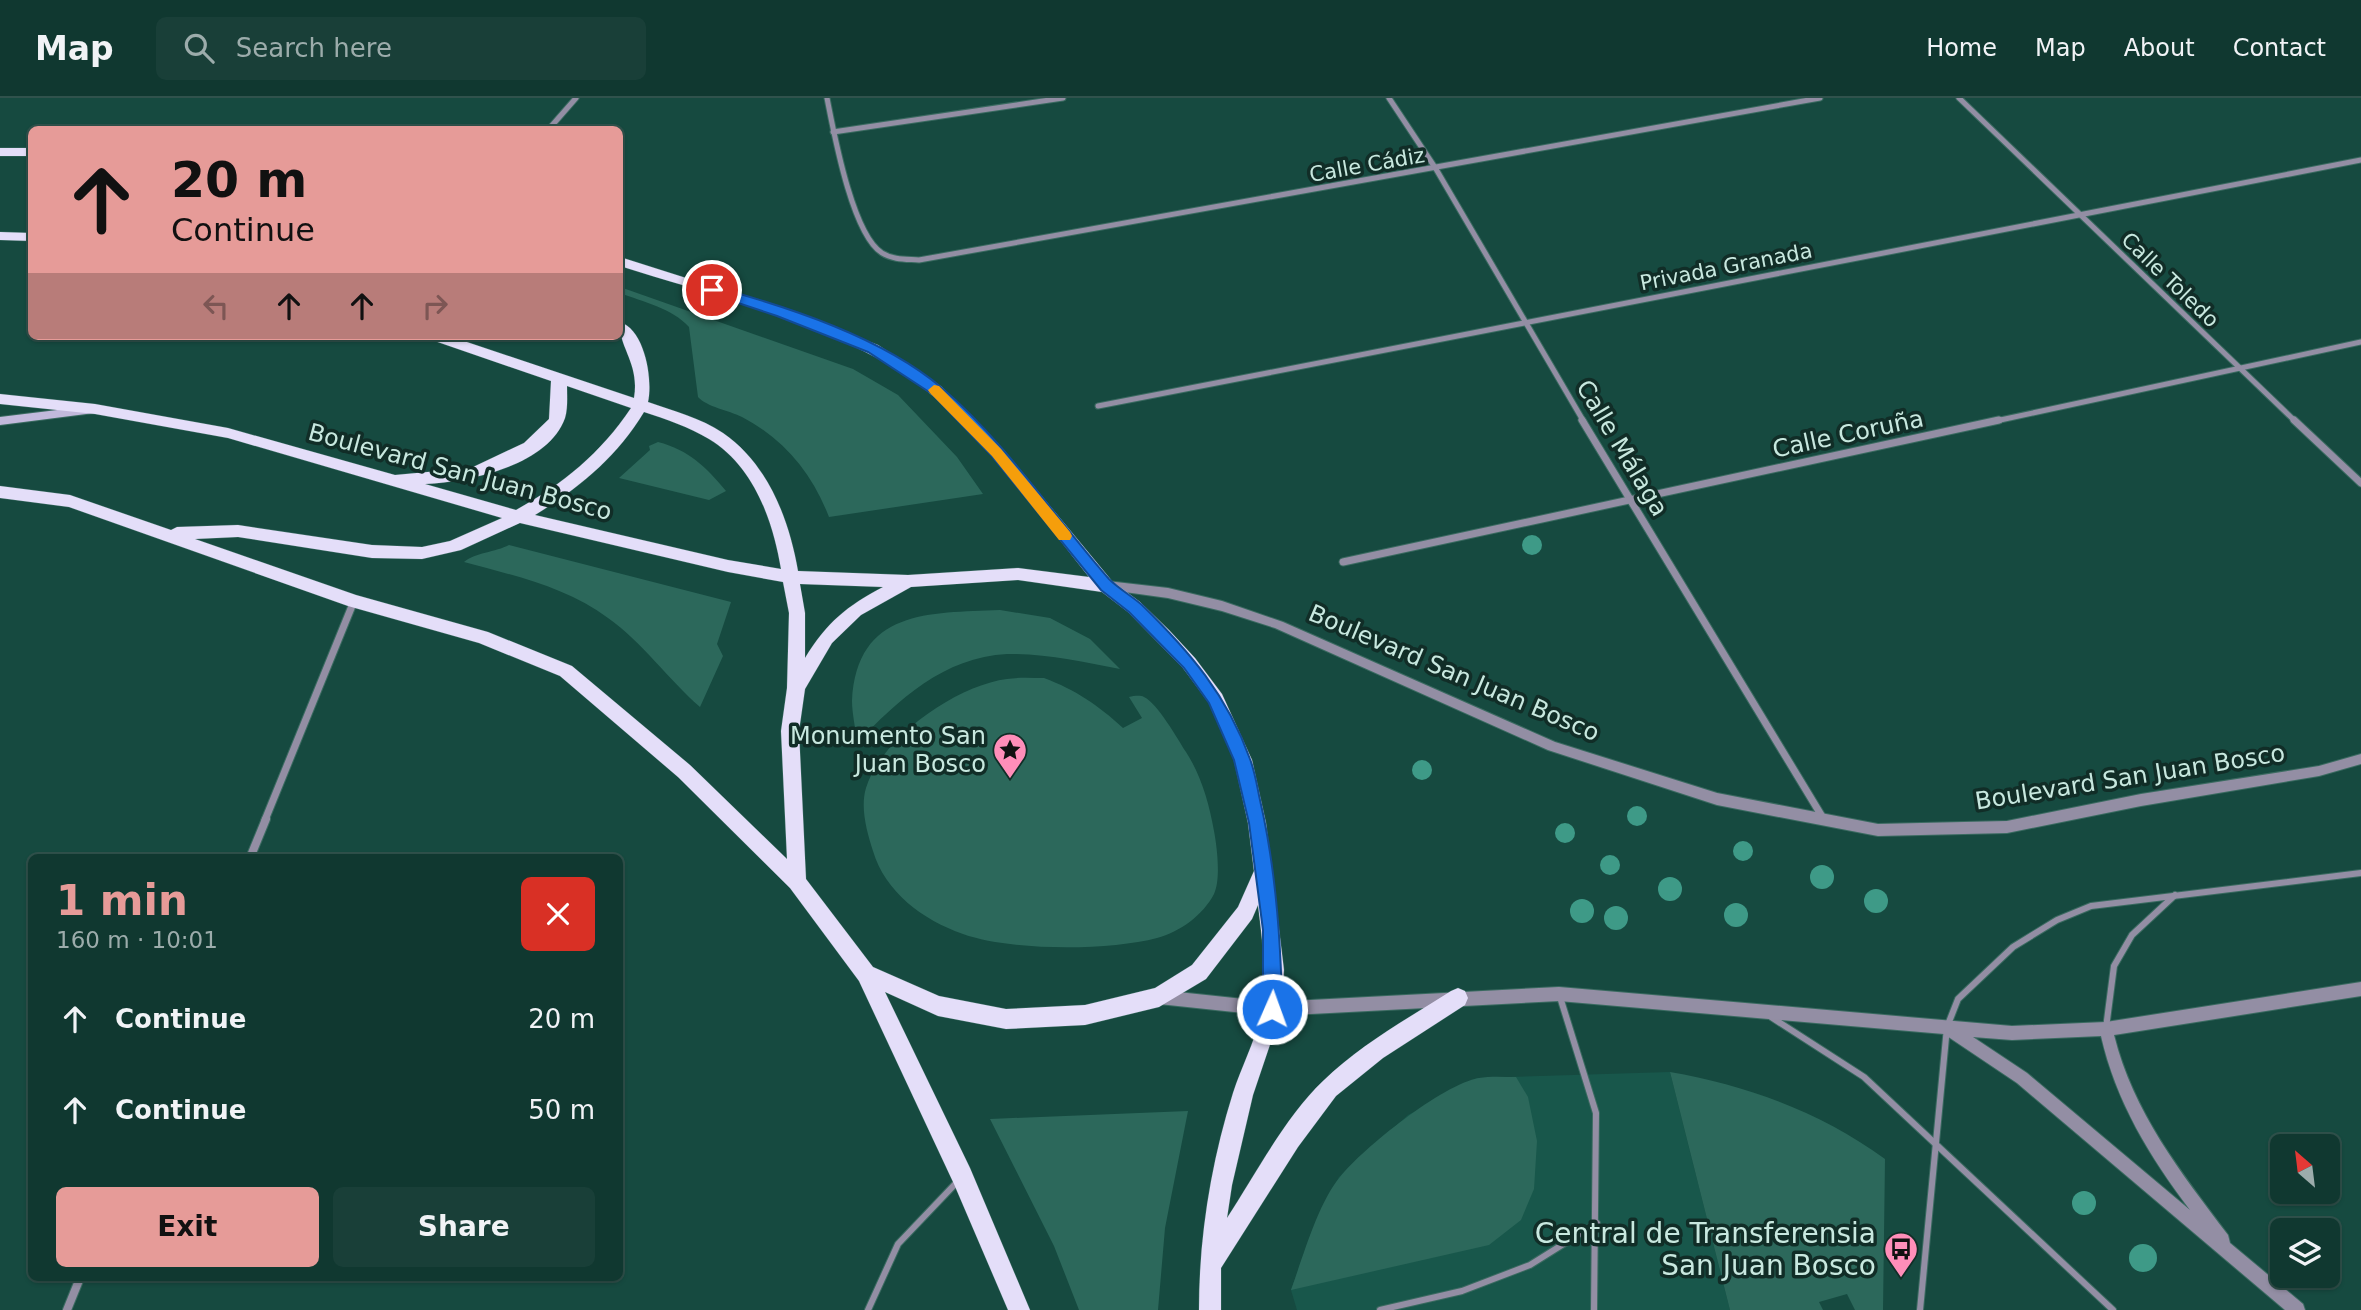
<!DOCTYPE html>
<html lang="en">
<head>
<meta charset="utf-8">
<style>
	:root { --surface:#103830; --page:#193f38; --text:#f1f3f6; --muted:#9cacab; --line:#30524c; --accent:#e69b98 }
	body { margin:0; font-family:"DejaVu Sans",sans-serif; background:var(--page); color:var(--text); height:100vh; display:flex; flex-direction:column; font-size:26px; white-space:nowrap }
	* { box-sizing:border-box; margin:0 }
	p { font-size:23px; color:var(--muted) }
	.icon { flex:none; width:38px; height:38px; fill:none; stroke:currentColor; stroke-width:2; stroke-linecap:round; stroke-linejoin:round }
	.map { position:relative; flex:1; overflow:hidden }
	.details { position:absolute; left:28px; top:756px; width:595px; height:427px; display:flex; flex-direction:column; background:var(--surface); border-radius:10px; box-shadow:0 2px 5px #0004,0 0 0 2px var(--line) }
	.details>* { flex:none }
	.guide { position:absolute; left:28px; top:28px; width:595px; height:214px; border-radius:10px; box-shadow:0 2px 5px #0004,0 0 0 2px var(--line); background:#e69b98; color:#111; overflow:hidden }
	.needle { width:46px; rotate:332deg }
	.tools { position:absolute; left:2270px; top:1036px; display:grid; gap:14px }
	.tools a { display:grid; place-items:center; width:70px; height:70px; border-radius:10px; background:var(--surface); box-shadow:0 2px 5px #0004,0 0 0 2px var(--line); font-size:35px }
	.pin { position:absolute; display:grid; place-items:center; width:60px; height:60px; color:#fff; margin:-30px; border:4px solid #fff; border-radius:50%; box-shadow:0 2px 7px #0007 }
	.me { position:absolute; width:77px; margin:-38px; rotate:2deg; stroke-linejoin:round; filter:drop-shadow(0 0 5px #0008) }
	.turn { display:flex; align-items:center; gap:24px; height:147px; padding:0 28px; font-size:32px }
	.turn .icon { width:91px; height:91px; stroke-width:2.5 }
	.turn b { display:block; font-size:49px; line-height:60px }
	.lanes { display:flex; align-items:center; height:66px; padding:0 28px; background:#0003; justify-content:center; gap:35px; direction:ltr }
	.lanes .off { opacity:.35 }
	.round { display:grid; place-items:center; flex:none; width:74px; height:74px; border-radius:10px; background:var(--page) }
	.head { display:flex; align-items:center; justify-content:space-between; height:119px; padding:0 28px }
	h1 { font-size:42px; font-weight:700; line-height:52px; color:var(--accent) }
	.button { display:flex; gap:14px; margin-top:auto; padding:14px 28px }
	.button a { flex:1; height:80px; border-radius:10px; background:var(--accent); color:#111; font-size:28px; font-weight:700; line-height:80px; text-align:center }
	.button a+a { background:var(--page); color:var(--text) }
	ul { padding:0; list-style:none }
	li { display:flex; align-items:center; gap:21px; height:91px; padding:0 28px }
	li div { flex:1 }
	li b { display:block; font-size:26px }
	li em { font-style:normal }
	header { display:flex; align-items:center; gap:42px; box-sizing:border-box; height:98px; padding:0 35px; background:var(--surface); border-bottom:2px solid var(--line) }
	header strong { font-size:33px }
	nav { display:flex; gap:38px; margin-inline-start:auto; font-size:24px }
	.search { width:490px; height:63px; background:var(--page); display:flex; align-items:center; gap:18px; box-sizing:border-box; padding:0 24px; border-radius:10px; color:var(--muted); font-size:26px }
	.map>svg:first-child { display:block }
	.built { fill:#18574b }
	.green { fill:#2c685b }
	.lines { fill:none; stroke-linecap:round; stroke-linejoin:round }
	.service-casing { stroke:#3a6a60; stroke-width:8 }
	.minor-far2-casing { stroke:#3a6a60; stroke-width:7 }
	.minor-far1-casing { stroke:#3a6a60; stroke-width:9 }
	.minor-casing { stroke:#3a6a60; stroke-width:10 }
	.tertiary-casing { stroke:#3a6a60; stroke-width:2 }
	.secondary-casing { stroke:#3a6a60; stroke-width:2 }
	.primary-casing { stroke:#3a6a60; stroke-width:1 }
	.service { stroke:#938ea4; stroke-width:6 }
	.minor-far2 { stroke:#938ea4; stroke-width:5 }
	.minor-far1 { stroke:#938ea4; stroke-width:7 }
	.minor { stroke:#938ea4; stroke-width:8 }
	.tertiary { fill:#938ea4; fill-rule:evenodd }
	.secondary { fill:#c2b9dc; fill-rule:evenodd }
	.primary { fill:#e4def9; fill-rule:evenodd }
	.tree { fill:#3e9a87 }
	.route { fill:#1a73e8; stroke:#114b97; stroke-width:2 }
	.slow { fill:#f59e0b }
	.labels { text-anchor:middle; stroke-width:7; stroke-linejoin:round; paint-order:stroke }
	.far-street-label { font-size:21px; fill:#c8e8df; stroke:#112d27 }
	.street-label { font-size:24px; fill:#c8e8df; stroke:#112d27 }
	.poi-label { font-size:24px; fill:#c8e8df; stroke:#112d27; text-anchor:end }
	.near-poi-label { font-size:28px; fill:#c8e8df; stroke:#112d27; text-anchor:end }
</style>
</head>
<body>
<header>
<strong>Map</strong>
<div class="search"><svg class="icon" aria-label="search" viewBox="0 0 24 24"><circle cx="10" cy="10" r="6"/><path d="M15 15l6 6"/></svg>Search here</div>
<nav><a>Home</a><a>Map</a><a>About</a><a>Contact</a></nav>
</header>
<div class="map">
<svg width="2361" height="1212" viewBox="0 0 2361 1212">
	<rect width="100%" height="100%" fill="#164a40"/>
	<path class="built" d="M 1670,974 L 1730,1212 L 1297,1212 L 1291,1192 L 1312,1133 L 1339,1079 L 1408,1017 L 1477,980 Z"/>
	<g class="green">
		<path d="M 620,189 L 853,271 L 898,297 L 957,359 L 983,396 L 829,419 C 812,375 784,341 742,319 C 728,312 707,309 698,299 L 689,229 C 672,210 643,204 620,195 Z"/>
		<path d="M 658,344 C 689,352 706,369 726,393 L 709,402 L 619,380 L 650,352 L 649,348 Z"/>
		<path d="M 509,447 L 731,504 L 717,546 L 723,558 L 700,609 C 668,581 643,545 608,520 C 567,489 512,477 464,464 C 474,455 496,454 509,447 Z"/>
		<path d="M 1000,512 L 1050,520 L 1090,541 L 1120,571 C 1083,564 1045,555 1007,556 C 944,559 898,602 857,645 C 856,632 852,616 852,603 C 857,511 929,515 1000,512 Z"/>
		<path d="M 1044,580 C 1076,592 1098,607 1123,630 L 1142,620 L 1129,599 C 1134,598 1140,597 1144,599 C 1158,606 1177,640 1186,654 C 1201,677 1209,705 1214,733 C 1217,749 1221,781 1214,796 C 1203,817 1180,834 1157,840 C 1108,853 1010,853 963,836 C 923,822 885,794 873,753 C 867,734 860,710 866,690 C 881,640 957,587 1007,581 C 1019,579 1032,580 1044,580 Z"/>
		<path d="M 1670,974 C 1747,987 1822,1015 1885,1061 L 1883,1212 L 1855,1212 L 1847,1196 L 1819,1204 L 1823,1212 L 1730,1212 Z"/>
		<path d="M 1516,979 L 1528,999 L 1537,1043 L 1534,1091 L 1521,1122 L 1489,1147 L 1291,1192 C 1303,1159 1318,1105 1340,1079 C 1363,1050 1443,986 1479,980 C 1490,978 1504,979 1516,979 Z"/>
		<path d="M 1188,1013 L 1165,1130 L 1158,1212 L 1079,1212 L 1054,1148 L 990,1021 Z"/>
	</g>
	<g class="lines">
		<g class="service-casing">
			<g id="service">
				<path d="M 1560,899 L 1596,1015 L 1594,1212"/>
				<path d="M 1771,919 L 1864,979 L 2113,1212"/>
				<path d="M 2106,930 L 2114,868 L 2132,837 L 2175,797"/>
				<path d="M 868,1212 L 898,1146 L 958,1083"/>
				<path d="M 1380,1212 L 1462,1193 L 1530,1167 L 1597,1125"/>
				<path d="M 1920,1212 L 1947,929 L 1958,901 L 2013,849 L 2057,822 L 2091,808 L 2361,775"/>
			</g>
		</g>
		<g class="minor-far2-casing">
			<g id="minor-far2">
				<path d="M 827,0 C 834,35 852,136 882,155 C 893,162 907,161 919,162 L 1820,0"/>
				<path d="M 1389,0 L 1436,71 L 1584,324"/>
				<path d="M 1959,0 L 2296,324"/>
				<path d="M 548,32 L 576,0"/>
				<path d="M 833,34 L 1063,0"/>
				<path d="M 1098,308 L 2361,62"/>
				<path d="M 1991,324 L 2361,244"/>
			</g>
		</g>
		<g class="minor-far1-casing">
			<g id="minor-far1">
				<path d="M 1582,322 L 1823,720"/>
				<path d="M 2294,322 L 2361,385"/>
				<path d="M 1343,464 L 1999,322"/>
				<path d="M 265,722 L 354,503"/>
			</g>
		</g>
		<g class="minor-casing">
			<g id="minor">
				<path d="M 250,760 L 266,721"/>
				<path d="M 67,1212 L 80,1180"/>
			</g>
		</g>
		<g class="tertiary-casing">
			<g id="tertiary">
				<path d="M 1107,483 L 1168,490 L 1222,503 L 1283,524 L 1555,644 L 1717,695 L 1878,726 L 2007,723 L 2141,696 L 2319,668 L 2361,656 L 2361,666 L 2319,678 L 2141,708 L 2007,735 L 1878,738 L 1717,707 L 1548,652 L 1275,530 L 1222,513 L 1168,500 L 1103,491 L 1101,488 Z"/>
				<path d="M 2361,884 L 2361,898 L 2114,937 C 2133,1014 2181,1075 2228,1137 L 2230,1145 L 2303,1206 L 2305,1212 L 2285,1212 L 2017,985 L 1944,936 L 1559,903 L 1272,918 L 1159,906 L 1154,904 L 1152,899 L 1154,894 L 1159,892 L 1272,904 L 1559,889 L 2012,928 L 2106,924 ZM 2101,938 C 2116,1004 2150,1059 2190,1112 L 2027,975 L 1973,939 L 2012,942 Z"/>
			</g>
		</g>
		<g class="secondary-casing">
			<path id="secondary" d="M 90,308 L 96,312 L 94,315 L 0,327 L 0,319 Z"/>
		</g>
		<g class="primary-casing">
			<g id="primary">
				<rect x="0" y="50" width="32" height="8"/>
				<path d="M 0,134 L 32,135 L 32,143 L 0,142 Z"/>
				<path d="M 620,159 L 787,212 L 878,247 L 942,289 L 1002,350 L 1112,483 L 1140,504 L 1169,532 L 1195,560 L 1222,596 L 1252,662 L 1266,725 L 1284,872 L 1282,911 L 1253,997 L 1232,1087 L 1227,1120 C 1255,1077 1286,1018 1323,983 C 1360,947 1407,921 1451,893 L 1458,890 L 1465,893 L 1468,900 L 1465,907 L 1383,960 L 1336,998 L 1298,1049 L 1221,1170 L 1221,1212 L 1199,1212 C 1199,1139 1211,1065 1233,995 C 1242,967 1258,938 1262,909 C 1267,875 1262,841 1258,807 L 1252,821 L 1206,881 L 1159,909 L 1085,927 L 1006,931 L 938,918 L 885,894 L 970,1070 L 1030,1212 L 1008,1212 L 954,1086 L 859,883 L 790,790 L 678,679 L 560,578 L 479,545 L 348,508 L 69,409 L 0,400 L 0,388 L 70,397 L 171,432 L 177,429 L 238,427 L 372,447 L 422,449 L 450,443 L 502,420 L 228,340 L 95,316 L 0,306 L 0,296 L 95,306 L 228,330 L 395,377 L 471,370 L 524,345 L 549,321 L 551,283 L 429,241 L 427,238 L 449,238 L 634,300 C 640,265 618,249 620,224 C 645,232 653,282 648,304 C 673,313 701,320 723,335 C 768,366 789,421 798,473 L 908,477 L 1018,470 L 1089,479 C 1040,418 993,350 933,298 C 858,232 714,198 620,168 ZM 567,288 L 631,310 C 601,355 563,386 516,412 L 425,386 C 468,384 548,368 565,320 C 568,310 567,298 567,288 ZM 644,314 C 666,321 689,329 709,341 C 754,368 773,423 781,471 L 728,462 L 535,417 C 579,390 617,359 644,314 ZM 520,425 L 728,474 L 783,484 L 789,515 L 787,590 L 781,633 L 787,761 L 690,667 L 572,568 L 488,534 L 356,497 L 195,441 L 238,439 L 372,460 L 422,461 L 461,452 ZM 1018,482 L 1102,494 L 1128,514 L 1183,570 L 1209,605 L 1234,662 L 1248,725 L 1254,773 L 1238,809 L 1192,867 L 1155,890 L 1085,907 L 1006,911 L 939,898 L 873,869 L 806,781 L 799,633 L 805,591 L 832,545 L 861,517 L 911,489 ZM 800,486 L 883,489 C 847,508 827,524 805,560 L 805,515 Z"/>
			</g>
		</g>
		<use href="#service" class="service"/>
		<use href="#minor-far2" class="minor-far2"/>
		<use href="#minor-far1" class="minor-far1"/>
		<use href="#minor" class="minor"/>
		<use href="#tertiary" class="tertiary"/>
		<use href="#secondary" class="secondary"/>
		<use href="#primary" class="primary"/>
	</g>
	<g class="tree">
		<circle cx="1532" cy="447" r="10"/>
		<circle cx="1422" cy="672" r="10"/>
		<circle cx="1637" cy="718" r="10"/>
		<circle cx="1565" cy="735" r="10"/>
		<circle cx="1743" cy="753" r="10"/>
		<circle cx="1610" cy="767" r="10"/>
		<circle cx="1822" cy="779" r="12"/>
		<circle cx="1670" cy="791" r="12"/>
		<circle cx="1876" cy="803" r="12"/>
		<circle cx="1582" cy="813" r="12"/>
		<circle cx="1736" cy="817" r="12"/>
		<circle cx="1616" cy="820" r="12"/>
		<circle cx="2084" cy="1105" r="12"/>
		<circle cx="2143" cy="1160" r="14"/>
	</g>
	<path class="route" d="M 712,188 C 788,209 882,239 942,290 C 1006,345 1054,418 1109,481 C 1119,491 1132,498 1142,507 C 1190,554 1227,597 1250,661 C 1255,674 1257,688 1260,702 C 1276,771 1281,841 1282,911 L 1279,918 L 1272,920 L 1266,918 L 1263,911 L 1263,832 L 1249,725 L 1234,662 L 1209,605 L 1184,570 L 1129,514 L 1101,492 L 992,358 L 932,296 L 868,254 L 777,218 L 708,195 L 706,192 Z"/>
	<path class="slow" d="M 934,287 L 939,288 L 1001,351 L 1070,434 L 1072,438 L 1070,442 L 1059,442 L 992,358 L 930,295 L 928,292 Z"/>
	<defs>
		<g id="sight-pin" transform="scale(1.75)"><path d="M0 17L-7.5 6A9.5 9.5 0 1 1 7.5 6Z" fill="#ff8eb9" stroke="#112d27"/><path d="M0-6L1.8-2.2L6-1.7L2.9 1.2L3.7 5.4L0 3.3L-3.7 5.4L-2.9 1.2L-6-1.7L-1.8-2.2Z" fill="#111"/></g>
		<g id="bus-pin" transform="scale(1.75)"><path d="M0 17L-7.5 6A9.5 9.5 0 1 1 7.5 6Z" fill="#ff8eb9" stroke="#112d27"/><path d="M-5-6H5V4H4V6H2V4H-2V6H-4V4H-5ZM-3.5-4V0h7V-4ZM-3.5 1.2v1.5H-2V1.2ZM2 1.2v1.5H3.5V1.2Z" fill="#111"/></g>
	</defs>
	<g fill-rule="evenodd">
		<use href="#sight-pin" x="1010" y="652"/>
		<use href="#bus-pin" x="1901" y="1151"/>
	</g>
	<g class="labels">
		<g class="far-street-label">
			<text transform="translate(1367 67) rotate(-10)" y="7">Calle Cádiz</text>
			<text transform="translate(1726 169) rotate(-11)" y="7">Privada Granada</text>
			<text transform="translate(2170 182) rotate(44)" y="7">Calle Toledo</text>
		</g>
		<g class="street-label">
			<text transform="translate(1848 336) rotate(-12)" y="8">Calle Coruña</text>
			<text transform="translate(1622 350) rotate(59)" y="8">Calle Málaga</text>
			<text transform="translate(460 374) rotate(15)" y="8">Boulevard San Juan Bosco</text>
			<text transform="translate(1454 575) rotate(23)" y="8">Boulevard San Juan Bosco</text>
			<text transform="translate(2130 679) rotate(-9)" y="8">Boulevard San Juan Bosco</text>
		</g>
		<g class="poi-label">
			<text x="986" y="646">Monumento San<tspan x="986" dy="28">Juan Bosco</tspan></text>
		</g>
		<g class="near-poi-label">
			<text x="1876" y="1145">Central de Transferensia<tspan x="1876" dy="32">San Juan Bosco</tspan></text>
		</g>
	</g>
</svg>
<div class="tools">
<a><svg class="needle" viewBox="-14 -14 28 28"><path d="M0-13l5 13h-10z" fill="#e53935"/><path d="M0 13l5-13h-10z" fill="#9cacab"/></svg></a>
<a><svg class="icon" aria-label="layers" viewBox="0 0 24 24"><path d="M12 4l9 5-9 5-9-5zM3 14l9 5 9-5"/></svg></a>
</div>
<div class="pin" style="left:712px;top:192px;background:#d93025"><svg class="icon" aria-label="arrive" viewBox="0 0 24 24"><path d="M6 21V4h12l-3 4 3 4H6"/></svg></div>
<svg class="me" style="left:1272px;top:911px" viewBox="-20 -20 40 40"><circle r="17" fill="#1a73e8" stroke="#fff" stroke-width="3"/><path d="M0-11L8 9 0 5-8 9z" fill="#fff"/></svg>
<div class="guide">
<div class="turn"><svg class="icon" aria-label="ahead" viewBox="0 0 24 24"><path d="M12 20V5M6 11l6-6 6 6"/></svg><div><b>20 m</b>Continue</div></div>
<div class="lanes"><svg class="icon off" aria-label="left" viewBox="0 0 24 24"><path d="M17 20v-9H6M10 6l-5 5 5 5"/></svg><svg class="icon" aria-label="ahead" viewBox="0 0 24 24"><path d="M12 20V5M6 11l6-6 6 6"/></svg><svg class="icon" aria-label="ahead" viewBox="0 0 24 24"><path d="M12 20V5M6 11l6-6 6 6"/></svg><svg class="icon off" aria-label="right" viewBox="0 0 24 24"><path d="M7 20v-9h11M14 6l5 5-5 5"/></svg></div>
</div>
<section class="details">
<div class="head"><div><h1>1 min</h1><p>160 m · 10:01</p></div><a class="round" style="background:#d93025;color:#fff"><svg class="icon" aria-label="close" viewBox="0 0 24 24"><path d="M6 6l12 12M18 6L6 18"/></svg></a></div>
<ul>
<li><svg class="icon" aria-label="ahead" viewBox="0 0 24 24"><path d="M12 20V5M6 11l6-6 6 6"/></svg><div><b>Continue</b></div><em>20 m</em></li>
<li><svg class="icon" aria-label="ahead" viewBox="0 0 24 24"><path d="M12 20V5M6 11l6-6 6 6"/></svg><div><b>Continue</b></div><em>50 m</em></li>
</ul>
<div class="button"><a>Exit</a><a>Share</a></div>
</section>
</div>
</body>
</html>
